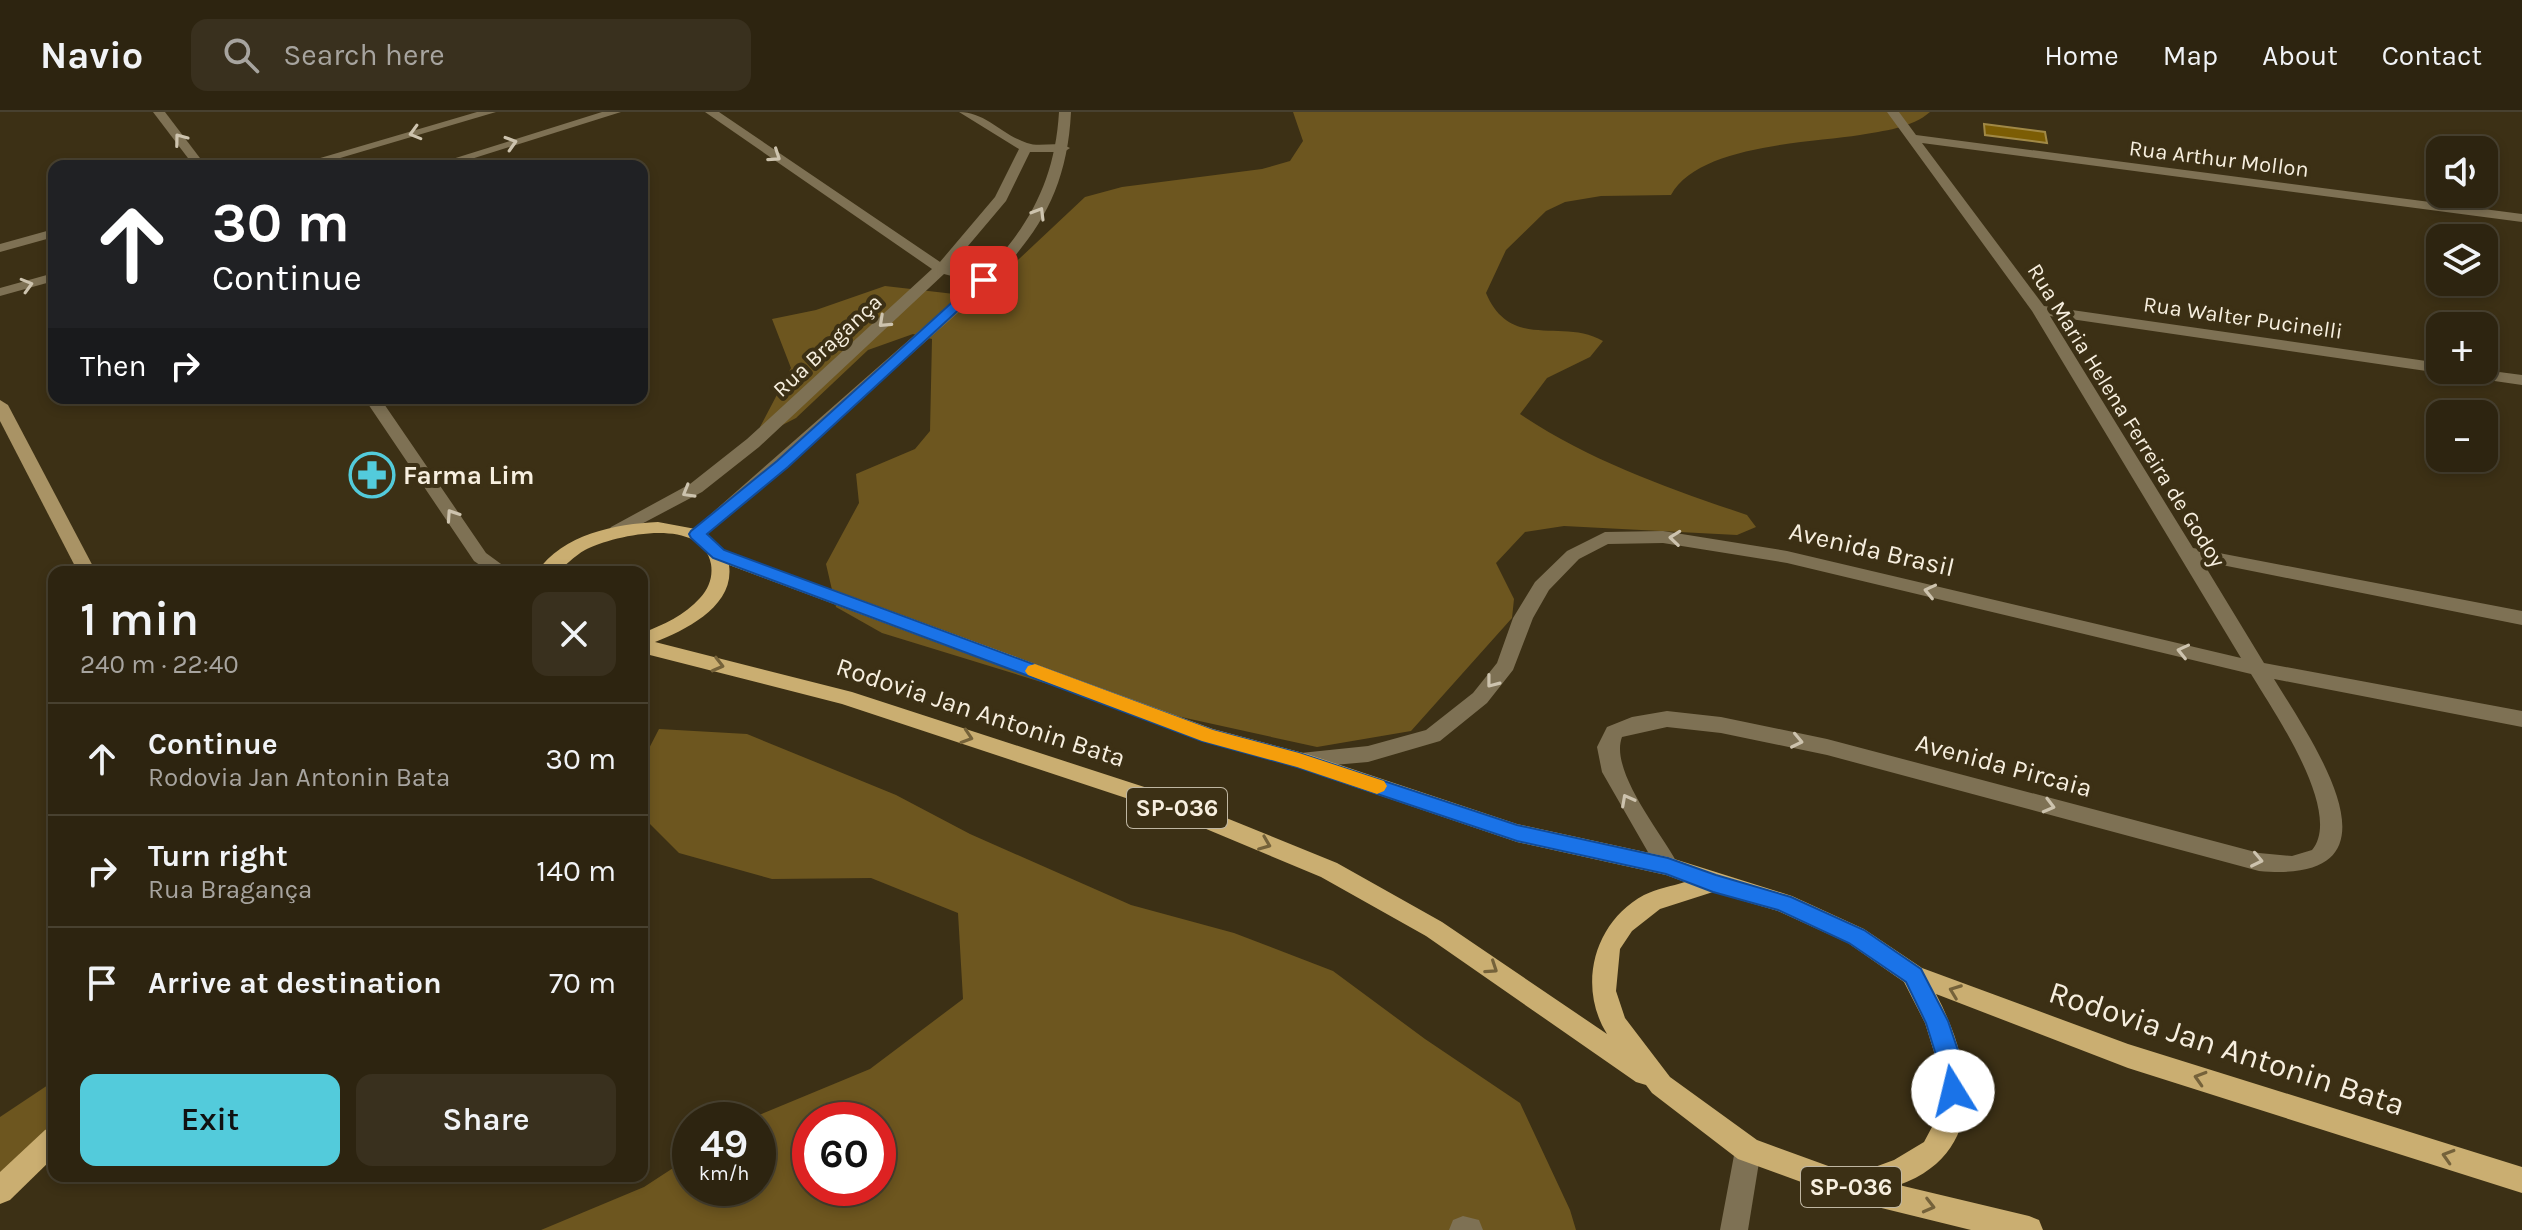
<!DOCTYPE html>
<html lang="en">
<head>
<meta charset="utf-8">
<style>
	:root { --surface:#2d2410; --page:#39301e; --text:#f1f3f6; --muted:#a7a49f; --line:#484130; --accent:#53cbdb }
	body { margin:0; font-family:Karla,sans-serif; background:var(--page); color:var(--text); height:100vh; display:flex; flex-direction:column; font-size:30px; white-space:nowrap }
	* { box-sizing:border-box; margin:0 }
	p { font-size:26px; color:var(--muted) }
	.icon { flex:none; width:44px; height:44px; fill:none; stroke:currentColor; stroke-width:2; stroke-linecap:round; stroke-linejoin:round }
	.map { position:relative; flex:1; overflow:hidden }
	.details { position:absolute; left:48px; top:454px; width:600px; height:616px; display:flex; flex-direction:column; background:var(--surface); border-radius:16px; box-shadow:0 4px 12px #0003,0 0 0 2px var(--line) }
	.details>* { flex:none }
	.banner { position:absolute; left:48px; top:48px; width:600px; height:244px; border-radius:16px; box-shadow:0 4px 12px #0003,0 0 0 2px var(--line); background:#202124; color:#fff; overflow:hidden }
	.buttons { position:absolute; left:2426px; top:24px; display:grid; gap:16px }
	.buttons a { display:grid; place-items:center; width:72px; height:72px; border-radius:16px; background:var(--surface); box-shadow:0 4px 12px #0003,0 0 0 2px var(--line); font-size:40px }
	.speed { position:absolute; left:672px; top:990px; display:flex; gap:16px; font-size:40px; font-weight:700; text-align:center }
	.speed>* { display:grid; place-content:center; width:104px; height:104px; border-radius:50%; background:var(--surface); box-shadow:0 4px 12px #0003,0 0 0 2px var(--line); line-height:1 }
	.speed small { font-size:20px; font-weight:400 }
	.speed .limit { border:12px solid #d22; background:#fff; color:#111 }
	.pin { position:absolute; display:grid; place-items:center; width:68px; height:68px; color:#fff; margin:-34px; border-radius:16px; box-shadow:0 4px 12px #0006 }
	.me { position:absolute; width:88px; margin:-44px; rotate:351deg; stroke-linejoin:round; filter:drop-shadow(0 0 6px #0008) }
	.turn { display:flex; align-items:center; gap:28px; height:168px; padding:0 32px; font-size:36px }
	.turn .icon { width:104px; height:104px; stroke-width:2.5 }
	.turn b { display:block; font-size:56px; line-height:68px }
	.then { display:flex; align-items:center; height:76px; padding:0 32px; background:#0003; gap:16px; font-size:30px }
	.round { display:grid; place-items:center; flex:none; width:84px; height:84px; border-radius:16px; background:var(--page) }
	.overview { display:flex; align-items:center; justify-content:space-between; height:136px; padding:0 32px }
	h1 { font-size:48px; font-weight:600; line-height:60px }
	.cta { display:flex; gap:16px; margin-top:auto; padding:16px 32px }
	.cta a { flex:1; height:92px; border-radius:16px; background:var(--accent); color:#111; font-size:32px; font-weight:600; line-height:92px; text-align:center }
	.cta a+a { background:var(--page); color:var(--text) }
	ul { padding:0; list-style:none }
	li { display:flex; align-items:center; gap:24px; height:112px; padding:0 32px; border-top:2px solid var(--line) }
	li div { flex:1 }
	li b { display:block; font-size:30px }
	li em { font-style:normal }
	header { display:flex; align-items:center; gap:48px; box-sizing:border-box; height:112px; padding:0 40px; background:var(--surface); border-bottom:2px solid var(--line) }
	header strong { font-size:38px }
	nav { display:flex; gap:44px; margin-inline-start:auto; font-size:28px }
	.search { width:560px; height:72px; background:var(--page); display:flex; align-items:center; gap:20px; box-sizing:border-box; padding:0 28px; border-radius:16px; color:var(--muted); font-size:30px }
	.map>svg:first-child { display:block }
	.green { fill:#6d561f; fill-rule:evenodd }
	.water { fill:#7c5d04; stroke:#a18946; stroke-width:2 }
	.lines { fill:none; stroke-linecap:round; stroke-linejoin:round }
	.minor { fill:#7e7154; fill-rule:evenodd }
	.tertiary { fill:#7e7154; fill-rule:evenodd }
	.secondary { fill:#a99365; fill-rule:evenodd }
	.primary { fill:#caae71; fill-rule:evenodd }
	.oneway { stroke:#cdc3ae }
	.oneway2 { stroke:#75623a }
	.route { fill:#1a73e8; stroke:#114b97; stroke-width:2 }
	.slow { fill:#f59e0b }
	.labels { text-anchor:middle; stroke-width:8; stroke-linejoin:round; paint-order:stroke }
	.far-street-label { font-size:22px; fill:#f7efdf; stroke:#3c3015 }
	.shield { fill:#3c3015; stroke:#bfb6a2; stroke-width:2 }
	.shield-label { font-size:24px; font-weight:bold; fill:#f7efdf }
	.poi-label { font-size:26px; font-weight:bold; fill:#f7efdf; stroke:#3c3015; text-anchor:start }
	.street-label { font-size:26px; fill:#f7efdf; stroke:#3c3015 }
	.near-street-label { font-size:32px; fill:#f7efdf; stroke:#3c3015 }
</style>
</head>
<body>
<header>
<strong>Navio</strong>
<div class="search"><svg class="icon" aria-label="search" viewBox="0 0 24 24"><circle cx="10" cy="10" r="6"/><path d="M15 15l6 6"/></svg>Search here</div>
<nav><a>Home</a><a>Map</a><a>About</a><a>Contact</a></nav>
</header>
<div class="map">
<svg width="2522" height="1118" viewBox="0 0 2522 1118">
	<rect width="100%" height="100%" fill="#3c3015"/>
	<g class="green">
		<path d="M 1293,0 L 1930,0 C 1912,16 1883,19 1860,23 C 1808,31 1698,33 1671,83 L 1601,84 L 1565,90 L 1546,99 L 1506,138 L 1486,181 C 1511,240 1562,205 1603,229 L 1590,245 L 1547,266 L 1520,302 C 1590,349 1668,376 1747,403 L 1756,415 L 1737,423 L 1564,414 L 1525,420 L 1496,451 L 1514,487 L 1512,506 L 1411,619 L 1317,635 L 1090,585 L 882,521 L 836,495 L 826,452 L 859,391 L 856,362 L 915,337 L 930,319 L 932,227 L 913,222 L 868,238 L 796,306 L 765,322 L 760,315 L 791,256 L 772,207 L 816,198 L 885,174 L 963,183 L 985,179 L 1085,85 L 1122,75 L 1262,57 L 1290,49 L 1303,29 Z"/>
		<path d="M 659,617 L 747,622 L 896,683 L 970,722 L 1131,793 L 1234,821 L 1333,859 L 1425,927 L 1520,991 L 1570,1098 L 1576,1118 L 541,1118 L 644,1075 L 690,1045 L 690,1076 L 758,1076 L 758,1008 L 747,1008 L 870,957 L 963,887 L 958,801 L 871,766 L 772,767 L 679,741 L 642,704 L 642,650 ZM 810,1008 L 878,1008 L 878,1076 L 810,1076 Z"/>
		<path d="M 54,969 L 54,1038 L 0,1074 L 0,1005 Z"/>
	</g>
	<path class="water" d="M 1984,12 L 2045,20 L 2047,31 L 1985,23 Z"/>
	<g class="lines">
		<g class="minor">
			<path d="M 477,0 L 496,0 L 313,54 L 293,54 Z"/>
			<path d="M 602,0 L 621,0 L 449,54 L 430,54 Z"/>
			<path d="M 959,0 C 986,0 1002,23 1027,31 C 1041,36 1058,28 1070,36 L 1064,40 L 1030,40 L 1006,89 L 946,160 L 941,161 L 934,157 L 995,85 L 1019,37 Z"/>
			<path d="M 1887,0 L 1899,0 L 1916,23 L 2522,102 L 2522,110 L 1922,31 L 2044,194 L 2440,251 L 2440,258 L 2484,258 L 2522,263 L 2522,273 L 2453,263 L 2446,259 L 2440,261 L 2050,204 L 2193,436 L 2522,499 L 2522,513 L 2202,449 L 2264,551 L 2522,599 L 2522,615 L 2274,567 C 2314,632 2413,773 2259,759 L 1827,643 L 1721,621 L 1667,615 L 1622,625 C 1609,659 1663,723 1679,754 L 1676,761 L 1668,763 L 1660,761 L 1602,660 L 1597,635 L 1607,615 L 1632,605 L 1667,599 L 1721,605 L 1827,627 L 2259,741 L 2292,744 L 2312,738 C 2344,700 2272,597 2251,562 L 1787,451 L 1663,431 L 1608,432 L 1579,447 L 1549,478 L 1533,506 L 1513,558 L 1487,591 L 1440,629 L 1368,650 L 1299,656 L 1291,654 L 1288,648 L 1291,642 L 1368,634 L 1426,618 L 1473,581 L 1497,551 L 1513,506 L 1535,470 L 1567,439 L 1605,420 L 1663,419 L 1787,439 L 2241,546 L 2032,199 Z"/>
			<path d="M 54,117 L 54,125 L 0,140 L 0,132 Z"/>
			<path d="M 54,161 L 54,169 L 0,184 L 0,176 Z"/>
			<path d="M 1748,1025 L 1758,1029 L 1761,1038 L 1748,1118 L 1720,1118 L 1735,1038 L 1738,1029 Z"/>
			<path d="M 1463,1104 L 1479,1108 L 1483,1118 L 1449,1118 L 1453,1108 Z"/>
		</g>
		<g class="tertiary">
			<path d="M 153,0 L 165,0 L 206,54 L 194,54 Z"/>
			<path d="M 705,0 L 719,0 L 946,154 L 982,163 C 1029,116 1055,68 1059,0 L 1071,0 C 1067,83 1034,129 976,185 L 703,426 L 691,426 L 688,422 L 975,170 L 944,162 L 759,335 L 702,380 L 617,425 L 611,423 L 608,419 L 611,415 L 690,372 L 747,327 L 932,157 Z"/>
			<path d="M 364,286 L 380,286 L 486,441 L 512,460 L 490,460 L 474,449 Z"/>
		</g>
		<path class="secondary" d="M 0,288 L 8,293 L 96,460 L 78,460 L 0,309 Z"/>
		<g class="primary">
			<path d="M 658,410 L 701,418 L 724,438 L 1213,617 L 1307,642 L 1517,712 L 1668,745 L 1792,784 L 1864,817 L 1922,856 L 2128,932 L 2522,1055 L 2522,1081 L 2128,956 L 1936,882 C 1973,952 1989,1040 1899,1073 L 2029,1104 L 2039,1108 L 2043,1118 L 1971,1118 L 1853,1089 L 1738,1047 L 1652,981 L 1646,973 L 1636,970 L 1426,824 L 1321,765 L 1156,696 L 842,592 L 642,541 L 642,521 C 663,513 685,503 700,486 C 709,476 713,465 711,452 C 702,403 614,423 585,438 C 575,443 563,457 555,460 C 551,462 542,460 537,460 C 563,422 615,412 658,410 ZM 729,453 L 1202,629 L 1296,655 L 1517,730 L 1666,763 L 1685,770 C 1672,774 1656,777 1644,783 C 1594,810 1577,874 1607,922 L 1442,810 L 1337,751 L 1172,684 L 852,580 L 655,530 C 686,518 735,494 729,453 ZM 1713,780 L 1778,799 L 1848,831 L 1904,870 L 1925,911 L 1939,956 L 1940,1000 L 1924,1030 L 1894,1048 L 1853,1063 L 1757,1028 L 1670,965 L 1625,906 L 1616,879 L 1620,837 L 1632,819 L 1660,797 Z"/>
			<path d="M 54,1014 L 54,1045 L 10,1088 L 0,1092 L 0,1060 L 45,1018 Z"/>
		</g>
	</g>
	<defs><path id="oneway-chevron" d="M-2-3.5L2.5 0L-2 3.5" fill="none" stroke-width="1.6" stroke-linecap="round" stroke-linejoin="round" transform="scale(2)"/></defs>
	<g class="oneway">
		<use href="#oneway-chevron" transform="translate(415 21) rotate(164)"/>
		<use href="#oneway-chevron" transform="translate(180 27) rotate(-127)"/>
		<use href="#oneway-chevron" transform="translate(511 31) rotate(-17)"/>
		<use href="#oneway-chevron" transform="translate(775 44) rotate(34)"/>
		<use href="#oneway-chevron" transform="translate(1039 101) rotate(-59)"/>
		<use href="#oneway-chevron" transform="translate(27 173) rotate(-16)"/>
		<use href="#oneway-chevron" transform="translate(884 210) rotate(137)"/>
		<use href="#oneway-chevron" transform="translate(688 380) rotate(150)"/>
		<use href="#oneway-chevron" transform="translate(452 403) rotate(-124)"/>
		<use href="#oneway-chevron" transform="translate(1675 426) rotate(-174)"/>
		<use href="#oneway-chevron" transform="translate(1930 479) rotate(-167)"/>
		<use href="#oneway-chevron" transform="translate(2183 539) rotate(-167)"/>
		<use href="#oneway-chevron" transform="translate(1492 570) rotate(128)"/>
		<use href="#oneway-chevron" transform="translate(1797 629) rotate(12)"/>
		<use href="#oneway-chevron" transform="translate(1627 688) rotate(-118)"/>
		<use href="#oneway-chevron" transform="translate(2049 694) rotate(15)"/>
		<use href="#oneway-chevron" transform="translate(2257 748) rotate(12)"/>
	</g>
	<g class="oneway2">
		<use href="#oneway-chevron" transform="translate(718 553) rotate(14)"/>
		<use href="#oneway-chevron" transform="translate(967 625) rotate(18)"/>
		<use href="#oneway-chevron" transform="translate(1265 732) rotate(22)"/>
		<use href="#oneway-chevron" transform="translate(1492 856) rotate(34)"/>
		<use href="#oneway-chevron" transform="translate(1955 879) rotate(-159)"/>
		<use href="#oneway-chevron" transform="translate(2200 966) rotate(-163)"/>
		<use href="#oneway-chevron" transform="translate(2448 1044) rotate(-163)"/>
		<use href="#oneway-chevron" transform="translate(1929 1094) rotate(14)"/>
	</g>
	<path class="route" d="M 980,165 L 991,168 L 788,355 L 707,422 L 724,438 L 1212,618 L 1299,641 L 1517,713 L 1668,746 L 1716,763 L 1791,785 L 1864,818 L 1921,857 L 1948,909 L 1964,956 L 1964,979 L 1961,986 L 1953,990 L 1944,986 L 1941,979 L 1940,956 L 1926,911 L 1906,870 L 1849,831 L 1778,798 L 1713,780 L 1666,762 L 1517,729 L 1297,655 L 1202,629 L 713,446 L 691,426 L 689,422 L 691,419 L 777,349 Z"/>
	<path class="slow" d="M 1035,552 L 1213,618 L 1299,641 L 1384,669 L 1387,674 L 1384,679 L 1377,682 L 1297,655 L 1202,629 L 1028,563 L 1025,559 L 1028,554 Z"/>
	<defs>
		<g id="pharmacy-ring" transform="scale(2.3)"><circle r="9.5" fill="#3c3015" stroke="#53cbdb" stroke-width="1.5"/><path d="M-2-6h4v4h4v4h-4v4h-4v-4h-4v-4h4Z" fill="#53cbdb"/></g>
	</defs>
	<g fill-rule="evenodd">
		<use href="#pharmacy-ring" x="372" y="363"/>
	</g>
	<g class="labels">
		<g class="far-street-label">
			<text transform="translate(2219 46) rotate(7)" y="8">Rua Arthur Mollon</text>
			<text transform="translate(2243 205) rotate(8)" y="8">Rua Walter Pucinelli</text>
			<text transform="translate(827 233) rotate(-43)" y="8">Rua Bragança</text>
			<text transform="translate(2127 303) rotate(58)" y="8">Rua Maria Helena Ferreira de Godoy</text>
		</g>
		<g class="shield">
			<rect x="1127" y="676" width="100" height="40" rx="6"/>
			<rect x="1801" y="1055" width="100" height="40" rx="6"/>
		</g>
		<g class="shield-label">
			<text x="1177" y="704">SP-036</text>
			<text x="1851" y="1083">SP-036</text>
		</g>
		<g class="poi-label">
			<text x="403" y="372">Farma Lim</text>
		</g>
		<g class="street-label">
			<text transform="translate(1872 437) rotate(13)" y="9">Avenida Brasil</text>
			<text transform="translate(981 600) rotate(18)" y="9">Rodovia Jan Antonin Bata</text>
			<text transform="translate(2004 653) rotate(15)" y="9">Avenida Pircaia</text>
		</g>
		<g class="near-street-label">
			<text transform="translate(2227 936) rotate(18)" y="11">Rodovia Jan Antonin Bata</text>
		</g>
	</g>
</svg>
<div class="buttons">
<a><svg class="icon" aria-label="sound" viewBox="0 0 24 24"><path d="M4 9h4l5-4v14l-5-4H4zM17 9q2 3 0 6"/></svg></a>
<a><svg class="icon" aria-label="layers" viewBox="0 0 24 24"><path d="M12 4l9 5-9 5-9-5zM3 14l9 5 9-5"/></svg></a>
<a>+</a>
<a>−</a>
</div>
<div class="speed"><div>49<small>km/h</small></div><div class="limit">60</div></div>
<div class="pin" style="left:984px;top:168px;background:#d93025"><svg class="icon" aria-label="arrive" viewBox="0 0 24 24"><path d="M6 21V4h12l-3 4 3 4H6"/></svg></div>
<svg class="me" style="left:1953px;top:979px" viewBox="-20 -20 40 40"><circle r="19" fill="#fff"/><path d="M0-13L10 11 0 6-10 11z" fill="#1a73e8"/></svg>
<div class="banner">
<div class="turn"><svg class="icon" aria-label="ahead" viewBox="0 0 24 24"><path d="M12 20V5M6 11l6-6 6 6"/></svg><div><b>30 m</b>Continue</div></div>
<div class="then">Then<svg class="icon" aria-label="right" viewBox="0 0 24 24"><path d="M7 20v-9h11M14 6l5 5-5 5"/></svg></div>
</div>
<section class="details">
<div class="overview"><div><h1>1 min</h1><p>240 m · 22:40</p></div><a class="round"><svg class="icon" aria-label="close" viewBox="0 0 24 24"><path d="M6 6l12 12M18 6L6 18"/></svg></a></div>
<ul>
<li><svg class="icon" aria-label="ahead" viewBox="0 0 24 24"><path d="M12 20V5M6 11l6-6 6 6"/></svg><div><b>Continue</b><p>Rodovia Jan Antonin Bata</p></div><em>30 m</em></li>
<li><svg class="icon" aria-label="right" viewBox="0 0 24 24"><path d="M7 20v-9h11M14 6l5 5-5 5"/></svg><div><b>Turn right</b><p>Rua Bragança</p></div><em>140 m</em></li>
<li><svg class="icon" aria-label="arrive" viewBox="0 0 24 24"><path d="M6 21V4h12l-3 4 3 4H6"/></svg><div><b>Arrive at destination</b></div><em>70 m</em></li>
</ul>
<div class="cta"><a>Exit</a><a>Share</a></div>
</section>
</div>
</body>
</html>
